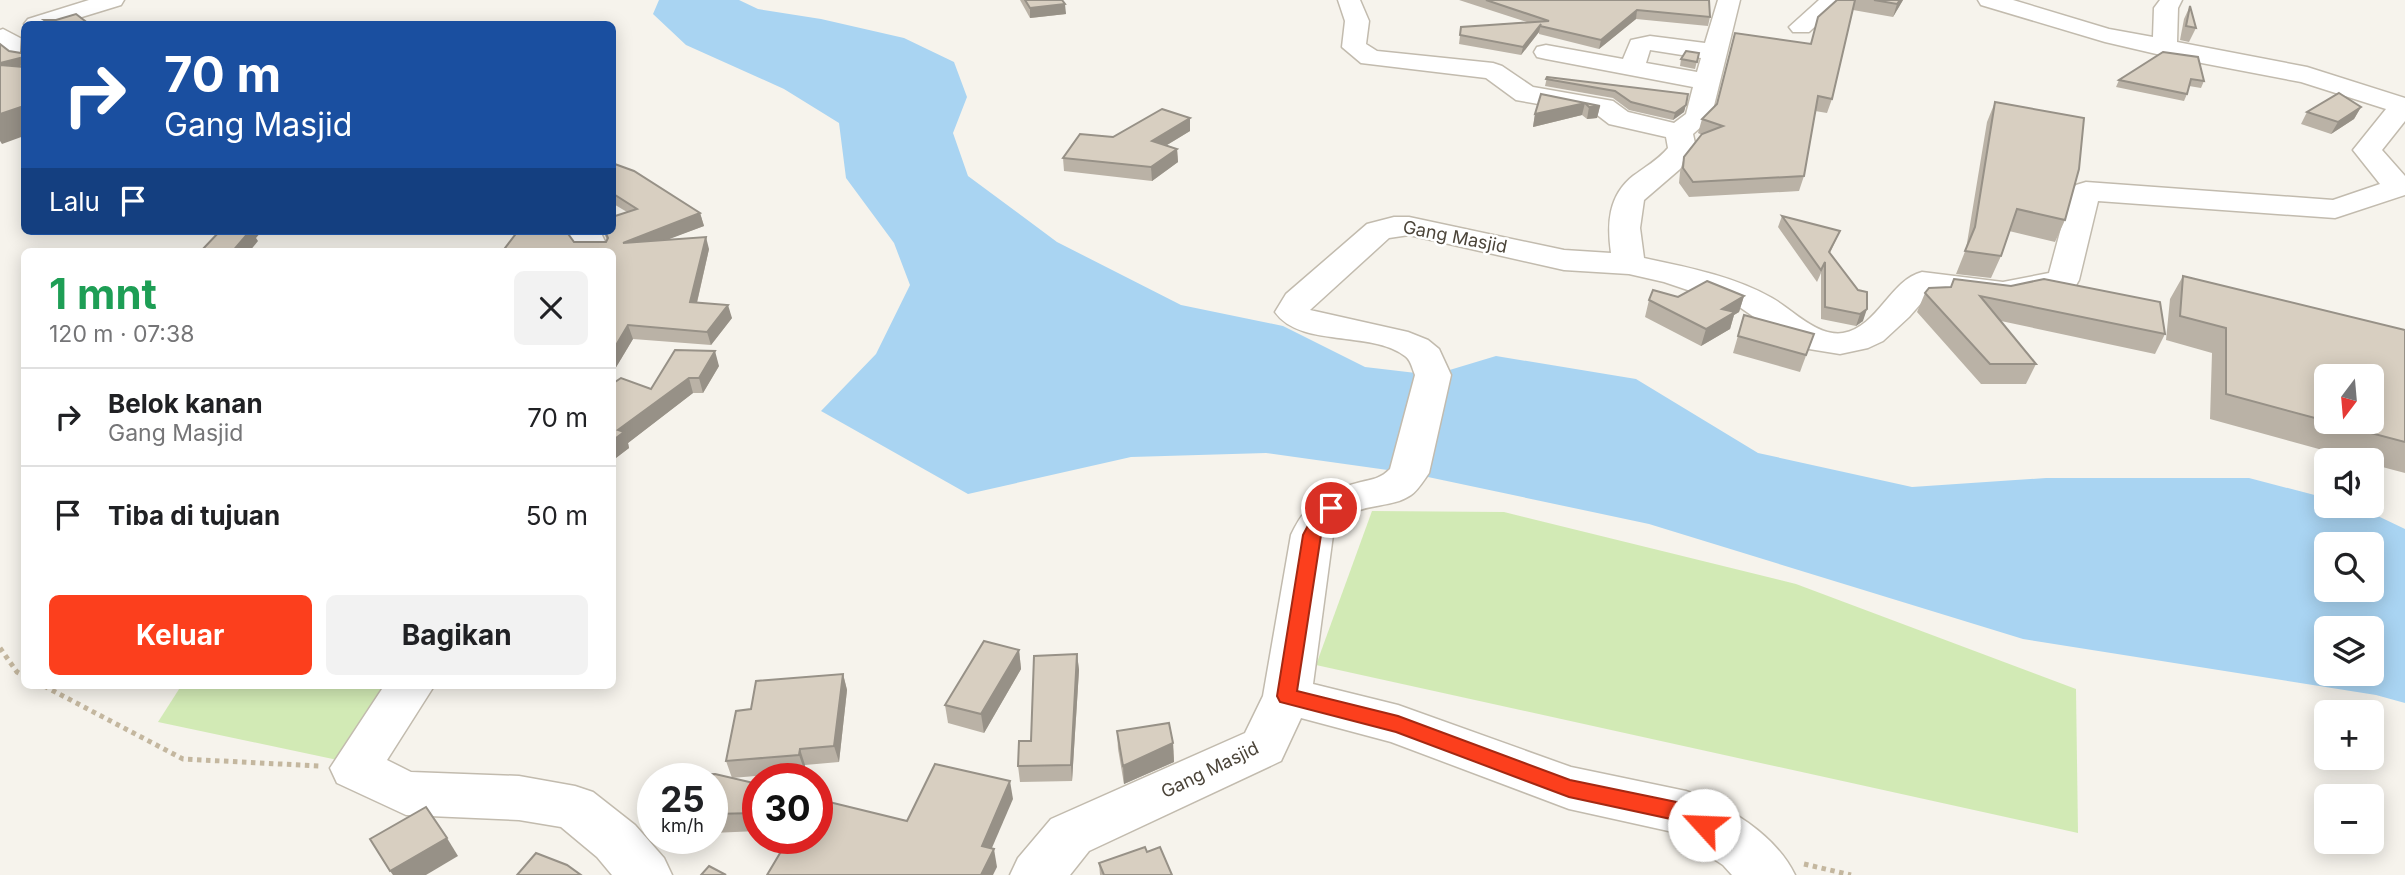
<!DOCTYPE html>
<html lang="id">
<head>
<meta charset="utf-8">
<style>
	:root { --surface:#fff; --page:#f2f2f2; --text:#202124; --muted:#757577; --line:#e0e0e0; --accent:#fc3f1d }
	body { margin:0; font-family:Inter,sans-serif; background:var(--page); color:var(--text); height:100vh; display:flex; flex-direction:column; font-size:26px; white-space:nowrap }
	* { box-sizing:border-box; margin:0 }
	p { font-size:23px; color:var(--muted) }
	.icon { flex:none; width:38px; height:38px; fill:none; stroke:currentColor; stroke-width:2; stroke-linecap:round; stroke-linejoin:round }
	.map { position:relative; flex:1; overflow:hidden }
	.sheet { position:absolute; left:21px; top:248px; width:595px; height:441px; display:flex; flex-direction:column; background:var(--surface); border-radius:10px; box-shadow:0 4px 18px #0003 }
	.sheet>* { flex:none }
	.hud { position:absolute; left:21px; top:21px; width:595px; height:214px; border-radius:10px; box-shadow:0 4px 18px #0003; background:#1a4fa0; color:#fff; overflow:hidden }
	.needle { width:46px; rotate:196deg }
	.buttons { position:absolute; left:2314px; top:364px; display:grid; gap:14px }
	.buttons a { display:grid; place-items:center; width:70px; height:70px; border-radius:10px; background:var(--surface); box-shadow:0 4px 18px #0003; font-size:35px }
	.speed { position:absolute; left:637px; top:763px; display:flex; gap:14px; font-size:35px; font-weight:700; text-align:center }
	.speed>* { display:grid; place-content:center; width:91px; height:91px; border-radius:50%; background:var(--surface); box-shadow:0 4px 18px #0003; line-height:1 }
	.speed small { font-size:18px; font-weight:400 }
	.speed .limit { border:10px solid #d22; background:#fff; color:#111 }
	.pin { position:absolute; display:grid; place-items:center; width:60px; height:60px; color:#fff; margin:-30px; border:4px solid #fff; border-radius:50%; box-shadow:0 2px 7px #0007 }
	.me { position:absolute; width:77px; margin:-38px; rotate:295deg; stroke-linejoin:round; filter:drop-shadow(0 0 5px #0008) }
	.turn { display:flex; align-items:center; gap:24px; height:147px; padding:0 28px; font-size:32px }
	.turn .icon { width:91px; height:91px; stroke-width:2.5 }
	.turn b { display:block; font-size:49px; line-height:60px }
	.then { display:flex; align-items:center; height:66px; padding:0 28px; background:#0003; gap:14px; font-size:26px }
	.round { display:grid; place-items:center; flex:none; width:74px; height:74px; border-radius:10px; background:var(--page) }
	.summary { display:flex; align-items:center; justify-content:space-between; height:119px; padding:0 28px }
	h1 { font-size:42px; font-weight:700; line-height:52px; color:#1e9e55 }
	.action { display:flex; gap:14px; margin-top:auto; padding:14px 28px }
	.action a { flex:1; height:80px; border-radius:10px; background:var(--accent); color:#fff; font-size:28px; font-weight:700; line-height:80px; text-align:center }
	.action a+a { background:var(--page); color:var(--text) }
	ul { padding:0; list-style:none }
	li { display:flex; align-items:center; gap:21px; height:98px; padding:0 28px; border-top:2px solid var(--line) }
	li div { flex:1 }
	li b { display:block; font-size:26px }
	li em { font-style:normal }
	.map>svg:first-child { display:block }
	.green { fill:#d2eab5 }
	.water { fill:#a9d4f2; fill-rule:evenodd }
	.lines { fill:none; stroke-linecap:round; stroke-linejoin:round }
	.minor-casing { stroke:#c2bbae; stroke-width:3 }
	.path { stroke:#c4b79f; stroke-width:5; stroke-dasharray:4.5 4.5; stroke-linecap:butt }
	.minor { fill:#fff; fill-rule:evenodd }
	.wall { fill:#bab2a6; fill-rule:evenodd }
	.shaded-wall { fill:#979187 }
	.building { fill:#d8cfc1; stroke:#979187; stroke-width:2 }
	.route { fill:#fc3f1d; stroke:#a42913; stroke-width:2 }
	.labels { text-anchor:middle; stroke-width:5; stroke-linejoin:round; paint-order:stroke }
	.street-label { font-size:18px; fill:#4b4439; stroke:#fff }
</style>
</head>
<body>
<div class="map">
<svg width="2405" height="875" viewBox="0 0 2405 875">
	<rect width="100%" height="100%" fill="#f6f3ec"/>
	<g class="green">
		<path d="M 1372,511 L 1504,512 L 1796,584 L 2076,689 L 2078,833 L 1316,665 Z"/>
		<path d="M 181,686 L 397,686 L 347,762 L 158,722 Z"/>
	</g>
	<path class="water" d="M 659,0 L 739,0 L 758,9 L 821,19 L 904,38 L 954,62 L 967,97 L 953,133 L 968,176 L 1057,242 L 1181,305 L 1283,326 L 1365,367 L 1433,375 L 1496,356 L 1636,379 L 1758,453 L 1912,487 L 2046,478 L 2249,478 L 2326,498 L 2326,506 L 2361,508 L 2405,529 L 2405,703 L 2376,695 L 2023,639 L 1649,524 L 1409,473 L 1266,453 L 1131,457 L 968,494 L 821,411 L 876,354 L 910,285 L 894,243 L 846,178 L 839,123 L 784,89 L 686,45 L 653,14 ZM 2326,544 L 2371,544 L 2371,590 L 2326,590 ZM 2326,628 L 2371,628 L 2371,674 L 2326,674 Z"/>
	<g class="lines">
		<g class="minor-casing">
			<g id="minor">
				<path d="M 89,0 L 124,0 L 121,5 L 59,24 L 24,24 L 28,19 Z"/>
				<path d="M 1338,0 L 1360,0 L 1369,21 L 1366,44 L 1377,51 L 1493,63 L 1502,66 L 1533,87 L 1613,101 L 1628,112 L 1674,123 L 1686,114 L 1693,87 L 1546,59 L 1537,57 L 1534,52 L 1537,47 L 1546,45 L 1623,59 L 1631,40 L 1650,36 L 1705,43 L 1718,0 L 1740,0 L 1711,118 L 1693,134 L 1696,148 L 1680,169 L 1644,200 L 1640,228 L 1644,258 C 1686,267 1734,276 1772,298 C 1792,309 1817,337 1843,333 C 1878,327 1890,280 1922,272 L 2003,282 L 2049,273 L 2071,191 L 2076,185 L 2086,182 L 2333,200 L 2380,184 L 2353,150 L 2386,109 L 2301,82 L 2165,56 L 2105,42 L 1981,5 L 1978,0 L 2013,0 L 2109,29 L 2153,37 L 2154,8 L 2160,0 L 2182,0 L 2178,8 L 2177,42 L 2307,67 L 2405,98 L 2405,121 L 2382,150 L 2405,176 L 2405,195 L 2335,218 L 2098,201 L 2079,280 L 2075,287 L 2003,302 L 1930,293 L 1909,317 L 1883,341 L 1868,348 L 1840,354 L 1809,349 L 1783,337 L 1741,308 L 1664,282 L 1629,274 L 1564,270 L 1409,235 L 1389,238 L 1310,310 L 1408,332 L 1428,340 L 1439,349 L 1451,375 L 1429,473 C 1424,480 1418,490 1411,495 C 1387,512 1348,498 1333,535 L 1313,684 L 1398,705 L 1571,767 L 1686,791 C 1727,805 1776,835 1795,875 L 1732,875 L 1723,865 L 1673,832 L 1569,809 L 1391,742 L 1301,718 L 1281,761 L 1089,851 L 1070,875 L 1010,875 L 1018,858 L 1051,819 L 1245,733 L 1263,696 L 1291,535 C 1308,499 1324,492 1361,482 C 1374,479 1381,478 1390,469 L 1415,375 C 1412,368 1411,360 1405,356 C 1371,330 1300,348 1275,312 L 1286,294 L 1367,224 L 1394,217 L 1409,217 L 1564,250 L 1611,253 C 1607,224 1608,196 1633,176 C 1645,167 1658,160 1668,148 L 1666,137 L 1609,124 L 1596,114 L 1516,100 L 1486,78 L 1361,63 L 1342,47 L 1345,21 ZM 1650,50 L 1701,58 L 1697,72 L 1646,63 Z"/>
				<path d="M 1819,0 L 1844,0 L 1809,32 L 1793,32 L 1789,27 Z"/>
				<path d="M 3,29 L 24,40 L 24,58 L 15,56 L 0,45 L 0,30 Z"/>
				<path d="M 567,231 L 600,231 L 610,252 L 578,252 Z"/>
				<path d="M 384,686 L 434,686 L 387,760 L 411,772 L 519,776 L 575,786 L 593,792 L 635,825 L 664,858 L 672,875 L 612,875 L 597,857 L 561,827 L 519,820 L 406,815 L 337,783 L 330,768 Z"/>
			</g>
		</g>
		<g class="path">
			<path d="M 0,648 L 17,672 L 24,676"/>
			<path d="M 44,686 L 183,759 L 319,766"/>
			<path d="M 1804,864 L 1851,875"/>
		</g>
		<use href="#minor" class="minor"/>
	</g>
	<g class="wall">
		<path d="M 1020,0 L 1062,0 L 1066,14 L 1030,18 Z"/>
		<path d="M 1459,0 L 1709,0 L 1710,17 L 1708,26 L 1636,19 L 1599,49 L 1539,34 L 1539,32 L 1521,55 L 1459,44 L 1461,27 L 1527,22 Z"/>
		<path d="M 1837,0 L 1903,0 L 1893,17 L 1853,10 L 1832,99 L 1827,113 L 1815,111 L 1804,176 L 1799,191 L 1689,197 L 1679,183 L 1680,172 L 1684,157 L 1702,135 L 1698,133 L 1702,119 L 1811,44 Z"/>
		<path d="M 2190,6 L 2196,28 L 2189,42 L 2180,40 L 2184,19 Z"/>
		<path d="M 1699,53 L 1695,69 L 1680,66 L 1681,59 Z"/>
		<path d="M 2198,57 L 2204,81 L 2201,88 L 2189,86 L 2187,94 L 2184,101 L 2116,87 L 2119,80 Z"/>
		<path d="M 1547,77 L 1688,94 L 1684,112 L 1673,120 L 1629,110 L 1613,98 L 1545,86 Z"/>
		<path d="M 1541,94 L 1600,106 L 1597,118 L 1587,119 L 1582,115 L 1533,127 L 1535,114 Z"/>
		<path d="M 1995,102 L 2065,220 L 2055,242 L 2009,231 L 2001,256 L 1991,278 L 1956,274 L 1966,249 L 1987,122 Z"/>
		<path d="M 2361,107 L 2354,119 L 2331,134 L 2301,124 L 2307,112 Z"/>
		<path d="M 1190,131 L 1167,145 L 1177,149 L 1178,162 L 1152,181 L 1064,171 L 1063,158 L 1113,137 Z"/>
		<path d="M 612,163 L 700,213 L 704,226 L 668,239 L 709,249 L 697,303 L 732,318 L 711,345 L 633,339 L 615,369 L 612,369 L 612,252 L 574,242 L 606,242 L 607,240 L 603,231 L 612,231 L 627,212 L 612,203 Z"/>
		<path d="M 1782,216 L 1840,231 L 1830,253 L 1863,321 L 1856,326 L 1821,319 L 1821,273 L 1817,282 L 1778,227 Z"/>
		<path d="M 2183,276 L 2405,330 L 2405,473 L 2371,464 L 2371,460 L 2359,460 L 2210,419 L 2212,353 L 2166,340 L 2170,299 ZM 2326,376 L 2371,422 L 2326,422 Z"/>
		<path d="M 1951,287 L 2165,334 L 2155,354 L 2001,321 L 2036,364 L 2026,384 L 1981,384 L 1917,312 L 1925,293 Z"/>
		<path d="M 1744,296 L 1739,312 L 1734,315 L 1730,329 L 1701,346 L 1645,317 L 1649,300 L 1678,297 Z"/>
		<path d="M 1744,315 L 1814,334 L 1800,372 L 1733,353 Z"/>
		<path d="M 719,366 L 703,393 L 693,393 L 628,443 L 629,448 L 612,461 L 612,384 L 651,389 Z"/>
		<path d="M 1019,650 L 1021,669 L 984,733 L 948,723 L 945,705 Z"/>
		<path d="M 1077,654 L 1079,670 L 1072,781 L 1020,782 L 1018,766 Z"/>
		<path d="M 843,674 L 847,690 L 839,762 L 805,765 L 805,772 L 732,778 L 758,784 L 758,831 L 712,833 L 712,779 L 732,778 L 726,761 L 751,709 Z"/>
		<path d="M 1117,731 L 1173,743 L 1174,762 L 1124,784 L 1118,749 Z"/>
		<path d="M 1147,852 L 1172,875 L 1100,875 L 1099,863 Z"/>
	</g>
	<g class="shaded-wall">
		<path d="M 1900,0 L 1903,0 L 1893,17 L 1897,4 Z"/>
		<path d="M 1065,4 L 1066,14 L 1030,18 L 1030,8 Z"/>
		<path d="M 1637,10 L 1636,19 L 1599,49 L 1601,40 Z"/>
		<path d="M 1541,24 L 1539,32 L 1521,55 L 1523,47 Z"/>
		<path d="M 24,57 L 24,65 L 0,71 L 0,63 Z"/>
		<path d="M 1585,103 L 1582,115 L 1533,127 L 1535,114 Z"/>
		<path d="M 1686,105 L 1684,112 L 1673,120 L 1675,113 Z"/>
		<path d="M 24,106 L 24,136 L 2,144 L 0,141 L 0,114 Z"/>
		<path d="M 1600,106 L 1597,118 L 1587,119 L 1589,107 Z"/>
		<path d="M 2361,107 L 2354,119 L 2331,134 L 2338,122 Z"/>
		<path d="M 1190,118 L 1190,131 L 1152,154 L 1152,141 Z"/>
		<path d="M 1177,149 L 1178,162 L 1152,181 L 1151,167 Z"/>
		<path d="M 700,213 L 704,226 L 627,255 L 623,243 Z"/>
		<path d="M 248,231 L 262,231 L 256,238 L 258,241 L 249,252 L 232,252 Z"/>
		<path d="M 706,237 L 709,249 L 694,315 L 690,302 Z"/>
		<path d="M 1744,296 L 1739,312 L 1734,315 L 1730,329 L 1701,346 L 1706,329 L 1722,309 Z"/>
		<path d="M 728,305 L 732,318 L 711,345 L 707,332 Z"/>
		<path d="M 1867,309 L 1863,321 L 1856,326 L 1860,314 Z"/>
		<path d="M 628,325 L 633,339 L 615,369 L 612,362 L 612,352 Z"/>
		<path d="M 715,351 L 719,366 L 703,393 L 699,378 Z"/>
		<path d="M 689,378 L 693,393 L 628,443 L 629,448 L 612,461 L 612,441 L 618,430 Z"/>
		<path d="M 1019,650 L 1021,669 L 984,733 L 981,714 Z"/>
		<path d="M 1077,654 L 1079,670 L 1072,781 L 1071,765 Z"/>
		<path d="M 843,674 L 847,690 L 839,762 L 834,746 Z"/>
		<path d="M 1173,743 L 1174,762 L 1124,784 L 1123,766 Z"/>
		<path d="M 800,749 L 805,765 L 805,772 L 799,755 Z"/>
		<path d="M 1010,781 L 1013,799 L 985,864 L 982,846 Z"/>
		<path d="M 447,838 L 458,856 L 426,875 L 393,875 L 390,871 Z"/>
		<path d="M 994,849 L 997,867 L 993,875 L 981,875 Z"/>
	</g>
	<g class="building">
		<path d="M 1025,0 L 1062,0 L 1065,4 L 1030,8 Z"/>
		<path d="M 1486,0 L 1709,0 L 1710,17 L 1637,10 L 1601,40 L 1540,26 L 1541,24 L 1523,47 L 1460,35 L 1461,27 L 1549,21 Z"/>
		<path d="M 1837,0 L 1855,0 L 1832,99 L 1818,96 L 1804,176 L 1693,182 L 1683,168 L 1684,157 L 1702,134 L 1723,126 L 1702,119 L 1717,104 L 1735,33 L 1811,44 L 1818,17 Z"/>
		<path d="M 1874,0 L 1900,0 L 1897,4 Z"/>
		<path d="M 2190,6 L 2196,28 L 2186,26 Z"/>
		<path d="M 76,14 L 89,24 L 50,24 L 44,20 L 56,20 Z"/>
		<path d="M 22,32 L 24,32 L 24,57 L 0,63 L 0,44 L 9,51 L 21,53 Z"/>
		<path d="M 1686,51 L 1699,53 L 1697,62 L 1681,59 Z"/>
		<path d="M 2163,52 L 2198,57 L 2204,81 L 2191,79 L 2187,94 L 2119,80 Z"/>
		<path d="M 0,65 L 24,67 L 24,106 L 0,114 Z"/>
		<path d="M 1547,77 L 1688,94 L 1686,105 L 1675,113 L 1631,102 L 1615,91 L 1546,79 Z"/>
		<path d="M 2339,93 L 2361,107 L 2338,122 L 2307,112 Z"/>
		<path d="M 1541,94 L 1600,106 L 1589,107 L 1585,103 L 1535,114 Z"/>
		<path d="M 1995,102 L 2084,118 L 2079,169 L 2065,220 L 2017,209 L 2001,256 L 1965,251 L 1975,227 Z"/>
		<path d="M 1162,109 L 1190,118 L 1152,141 L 1177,149 L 1151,167 L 1063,158 L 1080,134 L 1113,137 Z"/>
		<path d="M 612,163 L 634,171 L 700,213 L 623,243 L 706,237 L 690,302 L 728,305 L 707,332 L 628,325 L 612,352 L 612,252 L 502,252 L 518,231 L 566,231 L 574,242 L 606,242 L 608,238 L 605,231 L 612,231 L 612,217 L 637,209 L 612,193 Z"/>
		<path d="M 1782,216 L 1840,231 L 1829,252 L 1858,290 L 1867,292 L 1867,309 L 1860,314 L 1825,307 L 1825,262 L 1821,270 Z"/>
		<path d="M 220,231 L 250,231 L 232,252 L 200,252 Z"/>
		<path d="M 174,250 L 194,252 L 170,252 Z"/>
		<path d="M 2183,276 L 2405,330 L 2405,442 L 2329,422 L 2371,422 L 2371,376 L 2326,376 L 2326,421 L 2226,394 L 2226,328 L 2180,316 Z"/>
		<path d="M 1954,279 L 2011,286 L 2044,279 L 2160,302 L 2165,334 L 1980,296 L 2036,364 L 1990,364 L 1925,293 L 1929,288 L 1951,287 Z"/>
		<path d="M 1707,281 L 1744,296 L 1722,309 L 1735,312 L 1706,329 L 1649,300 L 1653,290 L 1678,297 Z"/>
		<path d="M 1744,315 L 1814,334 L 1806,355 L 1738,336 Z"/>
		<path d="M 675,350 L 715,351 L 699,378 L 689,378 L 618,430 L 624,432 L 612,441 L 612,384 L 621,378 L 651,389 Z"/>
		<path d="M 984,641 L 1019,650 L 981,714 L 945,705 Z"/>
		<path d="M 1077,654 L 1071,765 L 1018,766 L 1019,741 L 1031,741 L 1034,656 Z"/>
		<path d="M 843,674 L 834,746 L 800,749 L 799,755 L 726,761 L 736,711 L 751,709 L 756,681 Z"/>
		<path d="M 1169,723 L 1173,743 L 1123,766 L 1117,731 Z"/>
		<path d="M 935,764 L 1010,781 L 982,846 L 994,849 L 981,875 L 767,875 L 789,838 L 817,838 L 817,799 L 907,821 Z"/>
		<path d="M 715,774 L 758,784 L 758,808 L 757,813 L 712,814 L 712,779 L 687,779 L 689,775 Z"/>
		<path d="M 426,807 L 447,838 L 390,871 L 370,839 Z"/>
		<path d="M 1145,847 L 1147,852 L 1160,847 L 1172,875 L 1104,875 L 1099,863 Z"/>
		<path d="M 536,853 L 567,865 L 581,875 L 517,875 Z"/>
		<path d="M 709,866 L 726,875 L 701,875 Z"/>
	</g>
	<path class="route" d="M 1331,502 L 1339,508 L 1327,522 L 1321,535 L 1297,691 L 1398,716 L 1570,780 L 1686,804 L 1712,819 L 1715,825 L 1712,832 L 1704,834 L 1680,821 L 1569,797 L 1396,732 L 1280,702 L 1277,696 L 1303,535 C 1310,522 1316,506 1331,502 Z"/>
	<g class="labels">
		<g class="street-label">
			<text transform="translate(1455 237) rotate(11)" y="6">Gang Masjid</text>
			<text transform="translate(1210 770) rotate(-26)" y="6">Gang Masjid</text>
		</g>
	</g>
</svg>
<div class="buttons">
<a><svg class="needle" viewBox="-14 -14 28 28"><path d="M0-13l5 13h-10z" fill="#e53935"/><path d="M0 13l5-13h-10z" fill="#757577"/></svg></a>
<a><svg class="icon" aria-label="sound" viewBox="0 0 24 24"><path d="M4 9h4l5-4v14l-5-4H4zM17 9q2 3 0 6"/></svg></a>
<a><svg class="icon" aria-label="search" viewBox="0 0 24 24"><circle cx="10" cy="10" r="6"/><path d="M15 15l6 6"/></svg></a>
<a><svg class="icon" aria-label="layers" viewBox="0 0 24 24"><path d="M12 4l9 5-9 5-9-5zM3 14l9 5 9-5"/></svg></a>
<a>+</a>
<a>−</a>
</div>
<div class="speed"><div>25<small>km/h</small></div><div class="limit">30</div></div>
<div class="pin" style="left:1331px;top:508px;background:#d93025"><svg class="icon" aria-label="arrive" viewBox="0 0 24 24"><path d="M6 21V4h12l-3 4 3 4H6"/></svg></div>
<svg class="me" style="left:1704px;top:825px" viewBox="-20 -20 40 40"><circle r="19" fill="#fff"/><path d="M0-13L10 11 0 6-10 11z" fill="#fc3f1d"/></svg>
<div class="hud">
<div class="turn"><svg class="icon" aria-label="right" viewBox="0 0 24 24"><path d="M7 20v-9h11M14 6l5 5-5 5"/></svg><div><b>70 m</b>Gang Masjid</div></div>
<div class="then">Lalu<svg class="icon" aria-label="arrive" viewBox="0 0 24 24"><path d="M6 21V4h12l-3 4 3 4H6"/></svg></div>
</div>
<section class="sheet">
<div class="summary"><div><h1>1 mnt</h1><p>120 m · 07:38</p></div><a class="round"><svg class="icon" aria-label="close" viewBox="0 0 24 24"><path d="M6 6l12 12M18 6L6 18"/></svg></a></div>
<ul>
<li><svg class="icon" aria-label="right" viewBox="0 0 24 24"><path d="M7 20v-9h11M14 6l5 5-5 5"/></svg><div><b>Belok kanan</b><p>Gang Masjid</p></div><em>70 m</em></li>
<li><svg class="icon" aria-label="arrive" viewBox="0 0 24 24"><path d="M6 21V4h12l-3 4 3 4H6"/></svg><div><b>Tiba di tujuan</b></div><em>50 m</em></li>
</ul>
<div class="action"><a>Keluar</a><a>Bagikan</a></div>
</section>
</div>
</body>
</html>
